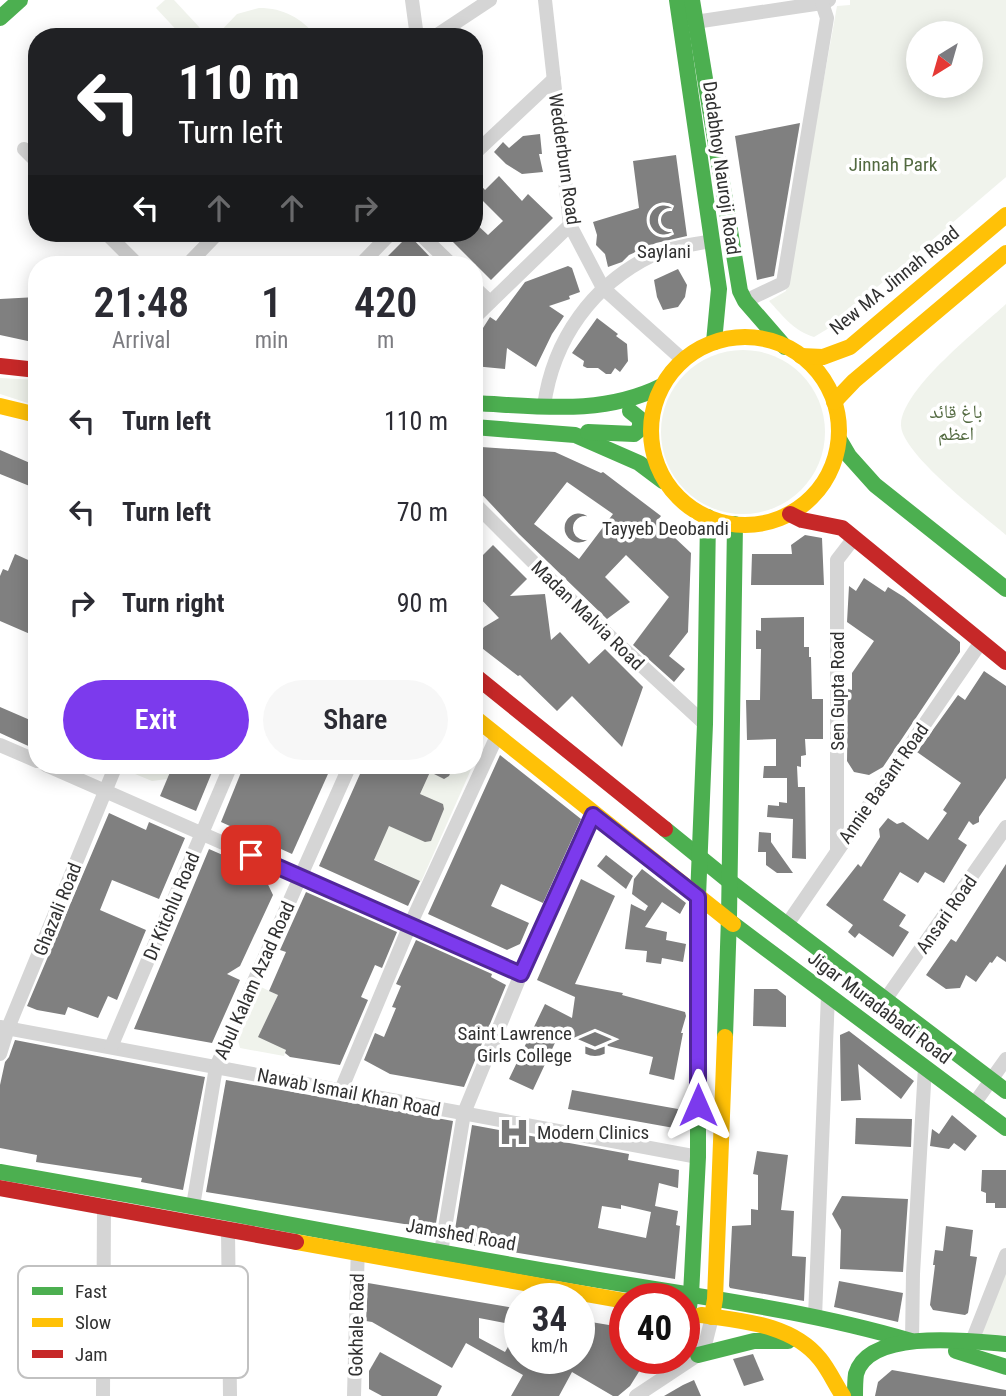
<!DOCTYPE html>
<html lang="en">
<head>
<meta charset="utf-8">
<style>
	:root { --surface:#fff; --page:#f7f7f7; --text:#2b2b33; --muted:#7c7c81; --accent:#7c3aed }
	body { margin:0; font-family:"Roboto Condensed","Noto Naskh Arabic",sans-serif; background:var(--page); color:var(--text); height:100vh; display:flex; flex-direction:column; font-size:26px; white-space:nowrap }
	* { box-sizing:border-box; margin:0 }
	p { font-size:23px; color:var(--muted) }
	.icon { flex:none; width:38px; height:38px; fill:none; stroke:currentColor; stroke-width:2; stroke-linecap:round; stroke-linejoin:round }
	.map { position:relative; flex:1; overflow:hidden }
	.details { position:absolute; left:28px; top:256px; width:455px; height:518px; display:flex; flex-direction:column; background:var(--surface); border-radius:28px; box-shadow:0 4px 18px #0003 }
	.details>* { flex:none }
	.banner { position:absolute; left:28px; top:28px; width:455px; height:214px; border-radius:28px; box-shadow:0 4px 18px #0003; background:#202124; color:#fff; overflow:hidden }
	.needle { width:46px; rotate:217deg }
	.fabs { position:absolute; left:906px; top:21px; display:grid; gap:14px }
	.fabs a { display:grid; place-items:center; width:77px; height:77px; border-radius:50%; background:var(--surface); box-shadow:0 4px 18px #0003; font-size:35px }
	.speed { position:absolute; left:504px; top:1283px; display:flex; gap:14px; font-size:35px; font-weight:700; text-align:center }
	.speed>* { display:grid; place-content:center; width:91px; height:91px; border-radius:50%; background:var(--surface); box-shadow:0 4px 18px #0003; line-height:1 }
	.speed small { font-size:18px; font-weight:400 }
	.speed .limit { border:10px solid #d22; background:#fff; color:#111 }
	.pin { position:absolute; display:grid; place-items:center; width:60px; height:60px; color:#fff; margin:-30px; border-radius:14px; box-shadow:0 4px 10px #0006 }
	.me { position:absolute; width:77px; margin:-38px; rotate:0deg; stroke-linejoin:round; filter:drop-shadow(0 0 5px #0008) }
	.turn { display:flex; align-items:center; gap:24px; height:147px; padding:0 35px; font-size:32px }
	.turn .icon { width:91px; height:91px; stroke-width:2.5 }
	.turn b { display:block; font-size:49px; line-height:60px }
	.lanes { display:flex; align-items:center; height:66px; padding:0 35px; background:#0003; justify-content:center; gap:35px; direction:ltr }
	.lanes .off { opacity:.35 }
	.eta { display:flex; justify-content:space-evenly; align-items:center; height:119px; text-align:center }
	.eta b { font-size:42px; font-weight:600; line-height:49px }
	.cta { display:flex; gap:14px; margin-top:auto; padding:14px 35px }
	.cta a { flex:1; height:80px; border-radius:42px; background:var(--accent); color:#fff; font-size:28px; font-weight:600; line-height:80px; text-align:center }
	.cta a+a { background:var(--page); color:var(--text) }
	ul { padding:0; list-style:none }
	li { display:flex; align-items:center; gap:21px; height:91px; padding:0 35px }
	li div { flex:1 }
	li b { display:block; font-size:26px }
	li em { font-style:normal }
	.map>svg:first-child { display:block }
	.green { fill:#f0f3ec; fill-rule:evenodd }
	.building { fill:#808080; fill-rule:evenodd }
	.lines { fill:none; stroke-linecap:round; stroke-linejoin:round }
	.street { stroke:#d5d5d5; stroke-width:14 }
	.fast { stroke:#4caf50; stroke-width:16 }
	.slow { stroke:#ffc107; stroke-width:16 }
	.jam { stroke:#c62828; stroke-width:16 }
	.route-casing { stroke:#51269a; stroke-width:18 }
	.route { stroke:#7c3aed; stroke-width:12 }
	.labels { text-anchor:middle; stroke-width:7; stroke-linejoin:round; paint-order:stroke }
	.street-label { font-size:19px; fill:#313131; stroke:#fff }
	.park-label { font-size:19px; fill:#536a41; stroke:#fff }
	.poi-label { font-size:19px; fill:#313131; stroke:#fff; text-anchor:start }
	.key { fill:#fff; stroke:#c1c1c1; stroke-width:2 }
	.key-label { font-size:19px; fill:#313131 }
</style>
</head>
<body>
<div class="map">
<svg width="1006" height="1396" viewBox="0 0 1006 1396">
	<rect width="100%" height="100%" fill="#fff"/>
	<g class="green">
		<path d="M 165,0 L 174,0 L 200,28 L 190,37 L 183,37 L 156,8 Z"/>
		<path d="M 850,0 L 1006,0 L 1006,177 L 829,328 L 814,337 C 794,331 783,316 769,301 L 786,291 L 837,6 L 850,5 ZM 919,33 L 971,33 L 971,86 L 919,86 Z"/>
		<path d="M 259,8 C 284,8 301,18 317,37 L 215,37 L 237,14 Z"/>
		<path d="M 1006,304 L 1006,535 C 984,516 899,452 901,424 C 903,388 979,329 1006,304 Z"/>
		<circle cx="743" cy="432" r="82"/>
		<path d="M 0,378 L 37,380 L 37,406 L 0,394 Z"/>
		<path d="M 124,765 L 173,765 L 167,779 L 152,781 L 123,769 Z"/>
		<path d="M 410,765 L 473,765 L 421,882 L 374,859 Z"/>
		<path d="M 261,987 L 278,995 L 259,1036 L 286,1050 L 284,1056 L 240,1048 L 238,1040 Z"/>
		<path d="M 1006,1257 L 1006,1344 L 972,1341 Z"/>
	</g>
	<g class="building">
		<path d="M 800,123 L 774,276 L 757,280 L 735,136 Z"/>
		<path d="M 540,134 L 542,154 L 539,154 L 543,172 L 522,174 L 506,164 L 494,152 L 503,142 L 509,148 L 523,136 Z"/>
		<path d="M 676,155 L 687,236 L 656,243 L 629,255 L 622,262 L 608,267 L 605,254 L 596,245 L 597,235 L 593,222 L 639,208 L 633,161 Z"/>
		<path d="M 499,176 L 522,201 L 528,194 L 553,218 L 491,280 L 444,233 L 474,233 L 474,222 L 488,235 L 503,221 L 474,192 L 474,178 L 485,190 Z"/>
		<path d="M 409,235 L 432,259 L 426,264 L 380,264 Z"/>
		<path d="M 568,266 L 572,268 L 580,292 L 569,296 L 570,299 L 549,306 L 564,316 L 552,334 L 536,367 L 507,348 L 505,369 L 474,366 L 474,331 L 483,328 L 490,317 L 496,321 L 525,282 Z"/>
		<path d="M 678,269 L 687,285 L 685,297 L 678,307 L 663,310 L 657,297 L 654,280 Z"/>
		<path d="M 37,297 L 37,343 L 0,335 L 0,299 Z"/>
		<path d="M 597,318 L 618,334 L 616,336 L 627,344 L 628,361 L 620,372 L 615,368 L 611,374 L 606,374 L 598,368 L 587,368 L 583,366 L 584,361 L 572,353 Z"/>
		<path d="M 481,447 L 555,452 L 601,473 L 603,472 L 661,516 L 657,521 L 691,553 L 688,632 L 669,656 L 685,669 L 674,682 L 633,645 L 669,597 L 626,555 L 605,577 L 630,602 L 607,619 L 519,534 L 474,486 L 474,458 L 480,459 ZM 567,482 L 613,514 L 579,559 L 534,524 Z"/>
		<path d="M 0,450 L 37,466 L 37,489 L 0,474 Z"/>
		<path d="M 805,535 L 822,538 L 824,585 L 751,585 L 752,554 L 792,554 L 791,545 Z"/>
		<path d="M 493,545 L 527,579 L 510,596 L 545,594 L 551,640 L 560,632 L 589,664 L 605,649 L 643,687 L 622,747 L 572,696 L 557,711 L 520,675 L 518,676 L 474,642 L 484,627 L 499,618 L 474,592 L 474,564 Z"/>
		<path d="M 15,554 L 37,564 L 37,637 L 0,621 L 0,576 L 3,569 L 8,571 Z"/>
		<path d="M 864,578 L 885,592 L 888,587 L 904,597 L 960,642 L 960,652 L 883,767 L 869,775 L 854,772 L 847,761 L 848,689 L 852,690 L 852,673 L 874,641 L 847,622 L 849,586 L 856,591 Z"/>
		<path d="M 804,617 L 804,647 L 809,647 L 809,657 L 811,657 L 812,699 L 823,699 L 823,739 L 805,739 L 806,755 L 801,756 L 801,767 L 797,766 L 798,787 L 805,787 L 806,859 L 792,858 L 793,819 L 767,817 L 768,805 L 779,806 L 779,802 L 787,803 L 787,778 L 763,778 L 764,766 L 776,766 L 776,739 L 747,740 L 746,700 L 760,700 L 761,649 L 756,649 L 756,630 L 761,631 L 761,618 Z"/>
		<path d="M 984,671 L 1006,686 L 1006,778 L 979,817 L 979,822 L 973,825 L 969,821 L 958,839 L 967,845 L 944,883 L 925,872 L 918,883 L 900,872 L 883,900 L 906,915 L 899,926 L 909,932 L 893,957 L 859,933 L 855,938 L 848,932 L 853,925 L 826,905 L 858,864 L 861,867 L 880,837 L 879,829 L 888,818 L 897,824 L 903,822 L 928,840 L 947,813 L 943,810 L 961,783 L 917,752 L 958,695 L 965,700 Z"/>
		<path d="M 0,707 L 37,723 L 37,750 L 0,733 Z"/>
		<path d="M 500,755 L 581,819 L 543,903 L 501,884 L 491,906 L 529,923 L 520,944 L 507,950 L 428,914 Z"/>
		<path d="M 173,765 L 215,765 L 196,811 L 160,796 Z"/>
		<path d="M 244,765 L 332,765 L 292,854 L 221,822 Z"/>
		<path d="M 364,765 L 454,765 L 449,776 L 444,779 L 430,772 L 420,794 L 443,804 L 444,809 L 431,841 L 425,842 L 389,826 L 374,860 L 420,881 L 408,906 L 319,866 Z"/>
		<path d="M 109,813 L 146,830 L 149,822 L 185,838 L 159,899 L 112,880 L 100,910 L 146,930 L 117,1000 L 108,996 L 98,1018 L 68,1007 L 65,1015 L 37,1010 L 27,1006 Z"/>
		<path d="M 759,832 L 771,833 L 771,842 L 793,873 L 777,873 L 766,865 L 766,852 L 758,852 Z"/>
		<path d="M 209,849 L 262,872 L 273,895 L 240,966 L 227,974 L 240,980 L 212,1043 L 134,1029 Z"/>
		<path d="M 606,855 L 633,876 L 626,889 L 597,866 Z"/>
		<path d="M 1006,864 L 1006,962 L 997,956 L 992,963 L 990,962 L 976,982 L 966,975 L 960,988 L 946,989 L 926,975 L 951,939 L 956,942 Z"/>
		<path d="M 642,869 L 686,903 L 680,914 L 662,902 L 645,927 L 667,932 L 666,940 L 686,944 L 683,962 L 662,958 L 661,964 L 646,962 L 647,951 L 625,949 L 631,904 L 645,911 L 648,906 L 632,894 L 634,879 Z"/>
		<path d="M 581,879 L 615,896 L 575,984 L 623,993 L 622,995 L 685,1012 L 686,1016 L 681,1033 L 683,1033 L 674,1080 L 649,1074 L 653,1057 L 604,1045 L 600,1053 L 560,1032 L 533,1090 L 509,1079 L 545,1004 L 572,1018 L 575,997 L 537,980 Z"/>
		<path d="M 306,892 L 397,932 L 382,968 L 375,965 L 361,997 L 368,1000 L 340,1065 L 290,1057 L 285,1053 L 286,1050 L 258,1037 L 278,995 L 269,991 L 286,952 L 280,950 Z"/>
		<path d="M 416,940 L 492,974 L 491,977 L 506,985 L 464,1087 L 390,1074 L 364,1060 L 375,1033 L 384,1037 L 396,1008 L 392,1007 L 401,986 L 396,984 Z"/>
		<path d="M 754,989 L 777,989 L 786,996 L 786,1027 L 753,1026 Z"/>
		<path d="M 849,1031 L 914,1081 L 901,1099 L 858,1064 L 861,1100 L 841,1101 L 840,1035 Z"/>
		<path d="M 15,1040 L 205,1077 L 183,1190 L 141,1182 L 142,1178 L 36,1162 L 37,1155 L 0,1148 L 0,1085 L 5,1062 L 9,1057 Z"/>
		<path d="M 226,1080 L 453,1121 L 435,1229 L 206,1192 Z"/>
		<path d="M 572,1090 L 678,1109 L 674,1128 L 568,1109 Z"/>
		<path d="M 952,1115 L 977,1136 L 965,1151 L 954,1143 L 949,1149 L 930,1146 L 932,1129 L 939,1134 Z"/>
		<path d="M 856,1118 L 912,1119 L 911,1147 L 855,1144 Z"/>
		<path d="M 472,1125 L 629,1154 L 628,1160 L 679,1170 L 678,1188 L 659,1183 L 655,1206 L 678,1211 L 676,1225 L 680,1226 L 675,1279 L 453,1242 ZM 621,1205 L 651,1212 L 646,1238 L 598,1228 L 602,1206 L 621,1209 Z"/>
		<path d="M 757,1151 L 788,1155 L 781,1210 L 794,1211 L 792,1256 L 806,1257 L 804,1301 L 730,1288 L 729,1286 L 732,1226 L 751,1225 L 751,1209 L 758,1210 L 758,1175 L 753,1174 Z"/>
		<path d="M 982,1170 L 1006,1170 L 1006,1208 L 995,1208 L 995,1203 L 986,1203 L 986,1193 L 981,1191 Z"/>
		<path d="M 842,1196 L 908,1199 L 903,1272 L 840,1269 L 841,1230 L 832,1214 Z"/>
		<path d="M 946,1226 L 973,1230 L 970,1256 L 977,1257 L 968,1313 L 965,1315 L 933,1310 L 930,1305 L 935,1265 L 933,1265 L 935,1250 L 943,1251 Z"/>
		<path d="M 839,1281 L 903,1293 L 898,1322 L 834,1307 Z"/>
		<path d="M 368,1283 L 520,1309 L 520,1358 L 579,1358 L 579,1320 L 621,1327 L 625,1330 L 625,1358 L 641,1358 L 640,1370 L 630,1386 L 618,1396 L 613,1396 L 572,1372 L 559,1396 L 511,1396 L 523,1375 L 466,1343 L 452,1368 L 372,1322 L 366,1321 ZM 479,1318 L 520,1326 L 505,1352 L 479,1338 Z"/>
		<path d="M 380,1352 L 442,1386 L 437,1396 L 382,1396 L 369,1389 L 369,1371 Z"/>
		<path d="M 753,1354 L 764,1380 L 744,1386 L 733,1359 Z"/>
		<path d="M 892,1370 L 1006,1390 L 1006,1396 L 875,1396 L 878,1382 Z"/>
		<path d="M 694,1380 L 701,1396 L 664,1396 L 683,1385 Z"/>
	</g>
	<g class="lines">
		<g class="street">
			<path d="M 412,0 L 417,37"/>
			<path d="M 545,0 L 570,225 L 603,288 L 683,360"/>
			<path d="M 695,22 L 822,3 L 829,0"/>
			<path d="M 434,37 L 490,0"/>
			<path d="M 24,149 L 37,162"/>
			<path d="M 474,154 L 554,79"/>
			<path d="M 106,233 L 137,264"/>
			<path d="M 419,233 L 451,264"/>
			<path d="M 188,264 L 218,233"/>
			<path d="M 361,264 L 391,233"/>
			<path d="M 474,287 L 490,302"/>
			<path d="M 745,301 L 783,283 L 827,18 L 822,3"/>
			<path d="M 474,318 L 570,225"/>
			<path d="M 544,406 C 553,339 593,284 653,255 C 671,247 692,245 711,241"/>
			<path d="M 474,503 L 578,607 L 705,724"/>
			<path d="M 0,745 L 37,761"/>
			<path d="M 46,765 L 521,974"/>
			<path d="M 837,849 L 837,560 L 854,538"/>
			<path d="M 786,926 L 981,642"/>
			<path d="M 885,1000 L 1006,827"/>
			<path d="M 0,1027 L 698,1157"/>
			<path d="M 111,1047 L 231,765"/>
			<path d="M 0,1054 L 8,1028 L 116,765"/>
			<path d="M 341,1090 L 410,925 L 497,736"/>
			<path d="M 974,1104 L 1006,1059"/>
			<path d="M 193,1206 L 216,1067 L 350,765"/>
			<path d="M 228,1230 L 230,1396"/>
			<path d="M 441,1252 L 464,1113 L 521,974 L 593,815"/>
			<path d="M 815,1317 L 828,995"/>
			<path d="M 912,1341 L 913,1274 L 925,1067"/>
			<path d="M 972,1341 L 1006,1255"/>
			<path d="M 103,1396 L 104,1207"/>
			<path d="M 354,1396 L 358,1243"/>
			<path d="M 636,1396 L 698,1355 L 705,1345 L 712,1317"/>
		</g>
		<g class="fast">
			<path d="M 677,0 L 719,289 L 714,342"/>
			<path d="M 692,0 L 740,291 L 745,301 L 785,347"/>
			<path d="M 0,18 L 20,0"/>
			<path d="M 474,403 C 538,406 602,416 662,386"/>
			<path d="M 474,427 L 575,435 L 639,463 L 663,481"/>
			<path d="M 588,432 L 634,434 L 640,429 L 640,419 L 630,411"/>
			<path d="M 839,439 L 849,456 L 875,485 L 1006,589"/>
			<path d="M 665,829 L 729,881 L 1006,1091"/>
			<path d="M 733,924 L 1006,1128"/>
			<path d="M 725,1037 L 729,917 L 735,524"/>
			<path d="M 0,1172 C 186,1204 371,1241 558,1273 C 676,1294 795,1307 911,1341"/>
			<path d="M 688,1312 L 691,1295 L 698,1157 L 698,897 L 705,724 L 708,517"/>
			<path d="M 956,1351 L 1006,1367"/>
			<path d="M 698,1355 L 754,1341 L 788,1341"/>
			<path d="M 664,1358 L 666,1362"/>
			<path d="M 855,1396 C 855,1389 855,1381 856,1374 C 869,1328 971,1341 1006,1344"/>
		</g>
		<g class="slow">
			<circle cx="745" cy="431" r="94"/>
			<path d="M 801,356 L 823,357 L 850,347 L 1006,215"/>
			<path d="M 834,402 L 854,381 L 1006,253"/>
			<path d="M 0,406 L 37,415"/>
			<path d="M 474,717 L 733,924"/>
			<path d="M 296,1242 L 625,1301"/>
			<path d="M 701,1315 C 742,1321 792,1324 820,1359 C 829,1370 835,1384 843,1396"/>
			<path d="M 712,1317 L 715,1299 L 725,1037"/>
		</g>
		<g class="jam">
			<path d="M 0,366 L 37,370"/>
			<path d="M 790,514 L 802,520 L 842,528 L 1006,662"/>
			<path d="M 474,675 L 665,829"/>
			<path d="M 0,1188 L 296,1242"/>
		</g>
	</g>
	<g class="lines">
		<g class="route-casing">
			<path id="route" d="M 251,855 L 521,974 L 593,815 L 698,897 L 698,1105"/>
		</g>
		<use href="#route" class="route"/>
	</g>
	<defs>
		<g id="mosque-bare" transform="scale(2.415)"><path d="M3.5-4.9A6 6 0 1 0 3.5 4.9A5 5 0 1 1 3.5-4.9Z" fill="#797979" stroke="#fff" stroke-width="2.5" paint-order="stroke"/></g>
		<g id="university-bare" transform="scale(2.415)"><path d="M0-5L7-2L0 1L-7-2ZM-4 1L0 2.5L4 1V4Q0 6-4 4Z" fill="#797979" stroke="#fff" stroke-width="2.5" paint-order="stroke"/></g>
		<g id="hospital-bare" transform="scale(2.415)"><path d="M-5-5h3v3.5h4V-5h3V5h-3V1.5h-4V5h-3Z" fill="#797979" stroke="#fff" stroke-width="2.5" paint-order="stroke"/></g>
	</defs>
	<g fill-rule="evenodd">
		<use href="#mosque-bare" x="664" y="220"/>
		<use href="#mosque-bare" x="579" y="528"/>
		<use href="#university-bare" x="595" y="1044"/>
		<use href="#hospital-bare" x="514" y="1132"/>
	</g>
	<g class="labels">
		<g class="street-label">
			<text transform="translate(565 159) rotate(82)" y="7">Wedderburn Road</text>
			<text transform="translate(722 168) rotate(82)" y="7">Dadabhoy Nauroji Road</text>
			<text transform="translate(894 280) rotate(-39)" y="7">New MA Jinnah Road</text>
			<text transform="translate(588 615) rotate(44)" y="7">Madan Malvia Road</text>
			<text transform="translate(837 691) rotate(-90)" y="7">Sen Gupta Road</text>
			<text transform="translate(883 783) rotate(-55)" y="7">Annie Basant Road</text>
			<text transform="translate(171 906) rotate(-67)" y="7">Dr Kitchlu Road</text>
			<text transform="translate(57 909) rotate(-68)" y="7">Ghazali Road</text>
			<text transform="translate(946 914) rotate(-55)" y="7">Ansari Road</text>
			<text transform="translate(254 980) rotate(-66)" y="7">Abul Kalam Azad Road</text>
			<text transform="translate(880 1007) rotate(37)" y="7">Jigar Muradabadi Road</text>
			<text transform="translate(349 1092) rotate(11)" y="7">Nawab Ismail Khan Road</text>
			<text transform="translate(461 1234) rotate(10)" y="7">Jamshed Road</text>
			<text transform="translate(356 1325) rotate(-89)" y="7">Gokhale Road</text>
		</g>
		<g class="park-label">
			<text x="893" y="171">Jinnah Park</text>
			<text x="956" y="418">باغ قائد<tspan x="956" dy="22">اعظم</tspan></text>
		</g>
		<g class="poi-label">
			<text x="664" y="258" text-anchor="middle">Saylani</text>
			<text x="602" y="535">Tayyeb Deobandi</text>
			<text x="572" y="1040" text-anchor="end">Saint Lawrence<tspan x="572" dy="22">Girls College</tspan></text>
			<text x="537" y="1139">Modern Clinics</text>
		</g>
	</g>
	<rect x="18" y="1266" width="230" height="112" rx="10" class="key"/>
	<rect x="32" y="1287" width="31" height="8" fill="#4caf50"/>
	<rect x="32" y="1318" width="31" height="9" fill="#ffc107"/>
	<rect x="32" y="1350" width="31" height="8" fill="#c62828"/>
	<g class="key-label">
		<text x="75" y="1298">Fast</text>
		<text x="75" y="1329">Slow</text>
		<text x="75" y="1361">Jam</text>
	</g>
</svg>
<div class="fabs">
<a><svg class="needle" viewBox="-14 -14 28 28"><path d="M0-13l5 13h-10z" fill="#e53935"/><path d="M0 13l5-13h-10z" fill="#7c7c81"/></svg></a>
</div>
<div class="speed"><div>34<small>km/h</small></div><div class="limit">40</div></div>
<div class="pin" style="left:251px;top:855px;background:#d93025"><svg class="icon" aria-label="arrive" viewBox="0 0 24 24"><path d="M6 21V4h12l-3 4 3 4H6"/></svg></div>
<svg class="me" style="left:698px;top:1105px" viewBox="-20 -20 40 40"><path d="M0-17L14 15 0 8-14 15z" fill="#7c3aed" stroke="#fff" stroke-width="4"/></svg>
<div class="banner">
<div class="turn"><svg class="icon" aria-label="left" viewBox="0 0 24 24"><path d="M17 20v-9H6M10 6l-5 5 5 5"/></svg><div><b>110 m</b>Turn left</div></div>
<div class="lanes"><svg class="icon" aria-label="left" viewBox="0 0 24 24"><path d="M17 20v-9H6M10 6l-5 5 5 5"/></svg><svg class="icon off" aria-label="ahead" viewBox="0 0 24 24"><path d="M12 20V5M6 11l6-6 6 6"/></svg><svg class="icon off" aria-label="ahead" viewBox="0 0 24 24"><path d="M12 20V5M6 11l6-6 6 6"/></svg><svg class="icon off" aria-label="right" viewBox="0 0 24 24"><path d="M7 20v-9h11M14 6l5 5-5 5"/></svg></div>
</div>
<section class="details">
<div class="eta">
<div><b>21:48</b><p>Arrival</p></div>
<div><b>1</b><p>min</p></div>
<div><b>420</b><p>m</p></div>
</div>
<ul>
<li><svg class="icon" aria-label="left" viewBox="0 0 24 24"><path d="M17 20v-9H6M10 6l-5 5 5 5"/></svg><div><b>Turn left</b></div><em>110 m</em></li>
<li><svg class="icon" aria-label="left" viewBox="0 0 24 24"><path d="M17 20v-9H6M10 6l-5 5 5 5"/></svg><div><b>Turn left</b></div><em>70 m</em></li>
<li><svg class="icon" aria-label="right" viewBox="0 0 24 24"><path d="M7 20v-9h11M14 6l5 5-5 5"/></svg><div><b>Turn right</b></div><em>90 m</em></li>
</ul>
<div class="cta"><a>Exit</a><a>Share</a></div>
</section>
</div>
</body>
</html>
